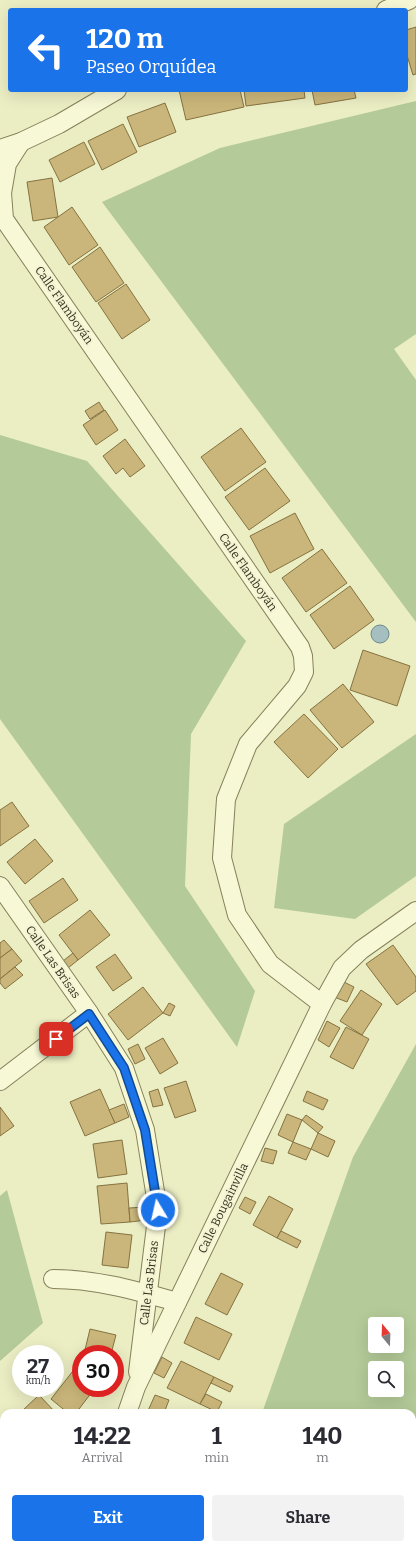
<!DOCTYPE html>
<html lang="en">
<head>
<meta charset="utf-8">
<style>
	:root { --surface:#fff; --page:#f2f2f3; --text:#2b2b33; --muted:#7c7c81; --accent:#1a73e8 }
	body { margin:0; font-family:Bitter,serif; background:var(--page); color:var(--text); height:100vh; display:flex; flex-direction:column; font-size:15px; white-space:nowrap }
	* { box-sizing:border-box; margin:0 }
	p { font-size:13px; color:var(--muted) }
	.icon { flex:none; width:22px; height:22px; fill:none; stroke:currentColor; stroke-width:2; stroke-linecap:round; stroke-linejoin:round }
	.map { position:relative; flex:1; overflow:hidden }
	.side { position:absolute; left:0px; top:1409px; width:416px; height:140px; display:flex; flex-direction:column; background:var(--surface); border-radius:12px 12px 0 0; box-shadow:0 4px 16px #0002 }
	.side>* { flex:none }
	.top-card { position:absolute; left:8px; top:8px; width:400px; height:84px; border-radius:4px; box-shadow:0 4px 16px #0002; background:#1a73e8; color:#fff; overflow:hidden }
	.needle { width:26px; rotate:341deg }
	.tools { position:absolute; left:368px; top:1317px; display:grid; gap:8px }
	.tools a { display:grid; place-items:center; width:36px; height:36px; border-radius:4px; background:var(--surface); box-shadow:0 4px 16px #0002; font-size:20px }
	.speed { position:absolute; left:12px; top:1345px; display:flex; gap:8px; font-size:20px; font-weight:700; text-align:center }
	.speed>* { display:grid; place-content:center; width:52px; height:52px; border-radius:50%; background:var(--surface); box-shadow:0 4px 16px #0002; line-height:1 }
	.speed small { font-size:10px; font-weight:400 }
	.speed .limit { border:6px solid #d22; background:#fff; color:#111 }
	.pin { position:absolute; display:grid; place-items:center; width:34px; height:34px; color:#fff; margin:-17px; border-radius:8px; box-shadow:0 2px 6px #0006 }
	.me { position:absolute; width:44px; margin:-22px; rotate:351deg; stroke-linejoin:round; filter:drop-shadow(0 0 3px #0008) }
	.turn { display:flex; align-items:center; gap:14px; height:84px; padding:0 12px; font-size:18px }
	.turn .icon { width:52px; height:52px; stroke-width:2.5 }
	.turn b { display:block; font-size:28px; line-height:34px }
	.eta { display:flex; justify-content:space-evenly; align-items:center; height:68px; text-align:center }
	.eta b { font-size:24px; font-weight:700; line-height:28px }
	.primary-button { display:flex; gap:8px; margin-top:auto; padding:8px 12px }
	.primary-button a { flex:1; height:46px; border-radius:4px; background:var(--accent); color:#fff; font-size:16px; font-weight:700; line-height:46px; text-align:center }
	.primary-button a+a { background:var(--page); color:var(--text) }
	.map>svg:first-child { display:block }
	.green { fill:#b4ca98; fill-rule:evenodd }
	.water { fill:#a5bfc0; stroke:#6c8b8e }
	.building { fill:#cab67a; stroke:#857341 }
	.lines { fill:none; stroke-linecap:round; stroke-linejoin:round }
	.minor-casing { stroke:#86815b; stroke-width:20 }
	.minor { stroke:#f7f8d6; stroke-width:18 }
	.route-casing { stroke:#114b97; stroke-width:10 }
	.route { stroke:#1a73e8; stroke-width:7 }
	.labels { text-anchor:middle; stroke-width:4; stroke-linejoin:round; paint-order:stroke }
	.street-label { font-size:12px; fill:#37321e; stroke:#f3f4d3 }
</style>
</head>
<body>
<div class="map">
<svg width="416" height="1549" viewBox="0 0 416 1549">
	<rect width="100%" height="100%" fill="#ebedc3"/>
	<g class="green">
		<path d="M 416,101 L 416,334 L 394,349 L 416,380 L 416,622 L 102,202 L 220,148 Z"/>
		<path d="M 0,435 L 87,461 L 246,641 L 191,734 L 185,886 L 255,991 L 237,1047 L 0,719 Z"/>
		<path d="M 416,734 L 416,876 L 355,919 L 274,908 L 284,824 Z"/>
		<path d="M 416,1044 L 416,1549 L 380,1549 L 371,1545 L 412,1545 L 412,1413 L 262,1413 L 353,1157 ZM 375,1324 L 397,1324 L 397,1346 L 375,1346 ZM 375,1368 L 397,1368 L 397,1390 L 375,1390 Z"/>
		<path d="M 7,1190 L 43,1323 L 0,1361 L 0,1196 Z"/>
	</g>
	<circle class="water" cx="380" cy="634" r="9"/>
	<g class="building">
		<path d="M 416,27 L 416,74 L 413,75 L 406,52 L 406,30 Z"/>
		<path d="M 179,90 L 240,90 L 244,107 L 186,120 Z"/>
		<path d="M 244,90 L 304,90 L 305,98 L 246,106 Z"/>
		<path d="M 312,90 L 354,90 L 356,98 L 315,105 Z"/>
		<path d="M 165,103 L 176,132 L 139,147 L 127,117 Z"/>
		<path d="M 123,124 L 137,152 L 102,170 L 88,141 Z"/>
		<path d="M 84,142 L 95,164 L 60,182 L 49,160 Z"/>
		<path d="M 52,178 L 58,217 L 33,221 L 27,182 Z"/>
		<path d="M 72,207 L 98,245 L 69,265 L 44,227 Z"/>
		<path d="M 100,247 L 124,283 L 96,302 L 72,267 Z"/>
		<path d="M 126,284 L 150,320 L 122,339 L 98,303 Z"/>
		<path d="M 99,402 L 104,410 L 90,419 L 85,411 Z"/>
		<path d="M 105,410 L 118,430 L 96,445 L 83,425 Z"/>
		<path d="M 241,428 L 266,462 L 225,491 L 201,457 Z"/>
		<path d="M 125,439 L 145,466 L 130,477 L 123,468 L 116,474 L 103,456 Z"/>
		<path d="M 265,468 L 290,501 L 249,530 L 225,497 Z"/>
		<path d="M 295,513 L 314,549 L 270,573 L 250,536 Z"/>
		<path d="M 322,549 L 347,583 L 306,612 L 282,578 Z"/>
		<path d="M 350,586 L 374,620 L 334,649 L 310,615 Z"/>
		<path d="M 363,650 L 410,666 L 397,706 L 350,690 Z"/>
		<path d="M 343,684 L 374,722 L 342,748 L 310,710 Z"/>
		<path d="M 304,714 L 338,749 L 308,778 L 274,742 Z"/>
		<path d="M 12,802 L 29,826 L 0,846 L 0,810 Z"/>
		<path d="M 35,839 L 53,861 L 25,884 L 7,862 Z"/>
		<path d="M 63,878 L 78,900 L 44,923 L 29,901 Z"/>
		<path d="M 90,910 L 110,935 L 78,960 L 59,935 Z"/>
		<path d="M 4,940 L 12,949 L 0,958 L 0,943 Z"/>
		<path d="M 393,945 L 416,977 L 416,991 L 397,1005 L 366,964 Z"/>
		<path d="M 12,949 L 22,961 L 0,979 L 0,958 Z"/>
		<path d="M 73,953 L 78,960 L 68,968 L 63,961 Z"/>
		<path d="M 115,954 L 132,978 L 113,991 L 96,967 Z"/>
		<path d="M 15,967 L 23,975 L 5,989 L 0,983 L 0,979 Z"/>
		<path d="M 342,981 L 354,987 L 347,1002 L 334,997 Z"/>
		<path d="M 143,987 L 163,1013 L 128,1040 L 108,1014 Z"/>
		<path d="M 361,990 L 382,1004 L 362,1035 L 340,1021 Z"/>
		<path d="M 169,1003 L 175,1006 L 170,1016 L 163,1013 Z"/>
		<path d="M 327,1021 L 340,1028 L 329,1047 L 318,1040 Z"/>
		<path d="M 346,1027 L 369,1039 L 353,1069 L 330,1057 Z"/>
		<path d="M 163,1038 L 178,1063 L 160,1074 L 145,1048 Z"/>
		<path d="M 138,1044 L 145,1059 L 135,1064 L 128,1049 Z"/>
		<path d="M 186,1081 L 196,1111 L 175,1118 L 164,1088 Z"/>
		<path d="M 100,1089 L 115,1123 L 85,1136 L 70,1102 Z"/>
		<path d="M 158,1089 L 163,1105 L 153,1107 L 149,1092 Z"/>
		<path d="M 307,1091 L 328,1100 L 323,1110 L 303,1101 Z"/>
		<path d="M 124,1104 L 129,1117 L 115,1123 L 109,1110 Z"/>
		<path d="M 0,1107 L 14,1126 L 0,1136 Z"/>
		<path d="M 287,1114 L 302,1120 L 293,1142 L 278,1135 Z"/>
		<path d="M 306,1115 L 323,1127 L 318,1133 L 302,1120 Z"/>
		<path d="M 318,1133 L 335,1141 L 328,1157 L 311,1149 Z"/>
		<path d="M 122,1140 L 127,1174 L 98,1178 L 93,1144 Z"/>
		<path d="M 293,1142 L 311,1149 L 306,1160 L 288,1153 Z"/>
		<path d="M 265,1148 L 277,1151 L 273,1164 L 261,1161 Z"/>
		<path d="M 127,1183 L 130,1222 L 101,1224 L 97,1186 Z"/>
		<path d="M 269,1196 L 293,1209 L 277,1238 L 253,1225 Z"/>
		<path d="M 245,1197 L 256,1202 L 250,1214 L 239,1208 Z"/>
		<path d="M 145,1207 L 146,1220 L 130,1222 L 129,1208 Z"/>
		<path d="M 281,1231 L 301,1241 L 297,1248 L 277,1238 Z"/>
		<path d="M 106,1232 L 132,1235 L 128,1268 L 102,1265 Z"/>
		<path d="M 221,1273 L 243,1284 L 227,1315 L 205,1304 Z"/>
		<path d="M 196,1317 L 232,1334 L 219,1360 L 184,1343 Z"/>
		<path d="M 90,1329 L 116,1335 L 111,1354 L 84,1354 Z"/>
		<path d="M 162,1357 L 172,1363 L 164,1378 L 154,1373 Z"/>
		<path d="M 181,1361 L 214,1377 L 200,1404 L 167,1388 Z"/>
		<path d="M 76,1367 L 81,1371 L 81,1388 L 95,1388 L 76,1413 L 68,1413 L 51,1399 Z"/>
		<path d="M 214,1377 L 233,1386 L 230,1392 L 211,1383 Z"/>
		<path d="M 206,1394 L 222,1402 L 217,1412 L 200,1404 Z"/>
		<path d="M 39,1395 L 56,1413 L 26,1413 L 23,1410 Z"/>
		<path d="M 155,1395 L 169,1400 L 164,1413 L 147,1413 Z"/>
		<path d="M 4,1425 L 4,1453 L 0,1449 L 0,1429 Z"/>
		<path d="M 0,1449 L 4,1453 L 4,1468 L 0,1472 Z"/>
	</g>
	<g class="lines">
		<g class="minor-casing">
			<g id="minor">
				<path d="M 386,10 L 409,0"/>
				<path d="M 21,142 L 7,164 L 2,193 L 4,219 L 300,647 L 303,656 L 304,672 L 297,686 L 248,744 L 226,799 L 222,858 L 237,915 L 270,964 L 322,1004"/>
				<path d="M 0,149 L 21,142 L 59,124 L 117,90"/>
				<path d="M 0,886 L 89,1013 L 124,1068 L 145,1130 L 158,1210 L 138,1372"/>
				<path d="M 0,1081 L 89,1013"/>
				<path d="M 53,1279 C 96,1279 137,1291 177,1302"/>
				<path d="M 127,1413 L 136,1387 L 322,1004 L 342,968 L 361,950 L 416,911"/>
				<path d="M 0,1510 L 4,1507"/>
				<path d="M 144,1545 L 149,1549"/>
			</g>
		</g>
		<use href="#minor" class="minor"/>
	</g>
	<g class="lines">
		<g class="route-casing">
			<path id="route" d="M 56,1039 L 89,1014 L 124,1068 L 145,1130 L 158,1210"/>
		</g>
		<use href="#route" class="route"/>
	</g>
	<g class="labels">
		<g class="street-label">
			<text transform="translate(64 305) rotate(55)" y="4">Calle Flamboyán</text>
			<text transform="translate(248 572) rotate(55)" y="4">Calle Flamboyán</text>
			<text transform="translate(53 962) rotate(55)" y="4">Calle Las Brisas</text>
			<text transform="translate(223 1208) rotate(-64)" y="4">Calle Bougainvilla</text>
			<text transform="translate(149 1283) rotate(-83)" y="4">Calle Las Brisas</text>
		</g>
	</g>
</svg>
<div class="tools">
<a><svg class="needle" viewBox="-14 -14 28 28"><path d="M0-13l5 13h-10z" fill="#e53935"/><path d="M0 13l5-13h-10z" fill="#7c7c81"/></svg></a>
<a><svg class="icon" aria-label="search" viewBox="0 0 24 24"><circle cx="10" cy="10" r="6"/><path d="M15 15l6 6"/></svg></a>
</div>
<div class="speed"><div>27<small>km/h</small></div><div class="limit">30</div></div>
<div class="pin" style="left:56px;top:1039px;background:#d93025"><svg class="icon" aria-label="arrive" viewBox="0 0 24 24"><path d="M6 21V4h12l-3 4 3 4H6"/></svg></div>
<svg class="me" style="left:158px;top:1210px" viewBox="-20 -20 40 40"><circle r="17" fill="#1a73e8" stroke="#fff" stroke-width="3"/><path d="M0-11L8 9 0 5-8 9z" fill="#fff"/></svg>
<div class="top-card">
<div class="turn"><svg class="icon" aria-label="left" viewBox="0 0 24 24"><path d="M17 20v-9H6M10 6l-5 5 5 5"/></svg><div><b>120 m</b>Paseo Orquídea</div></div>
</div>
<section class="side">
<div class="eta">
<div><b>14:22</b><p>Arrival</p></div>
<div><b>1</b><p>min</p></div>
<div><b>140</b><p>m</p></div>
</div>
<div class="primary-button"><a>Exit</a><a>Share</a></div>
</section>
</div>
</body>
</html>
